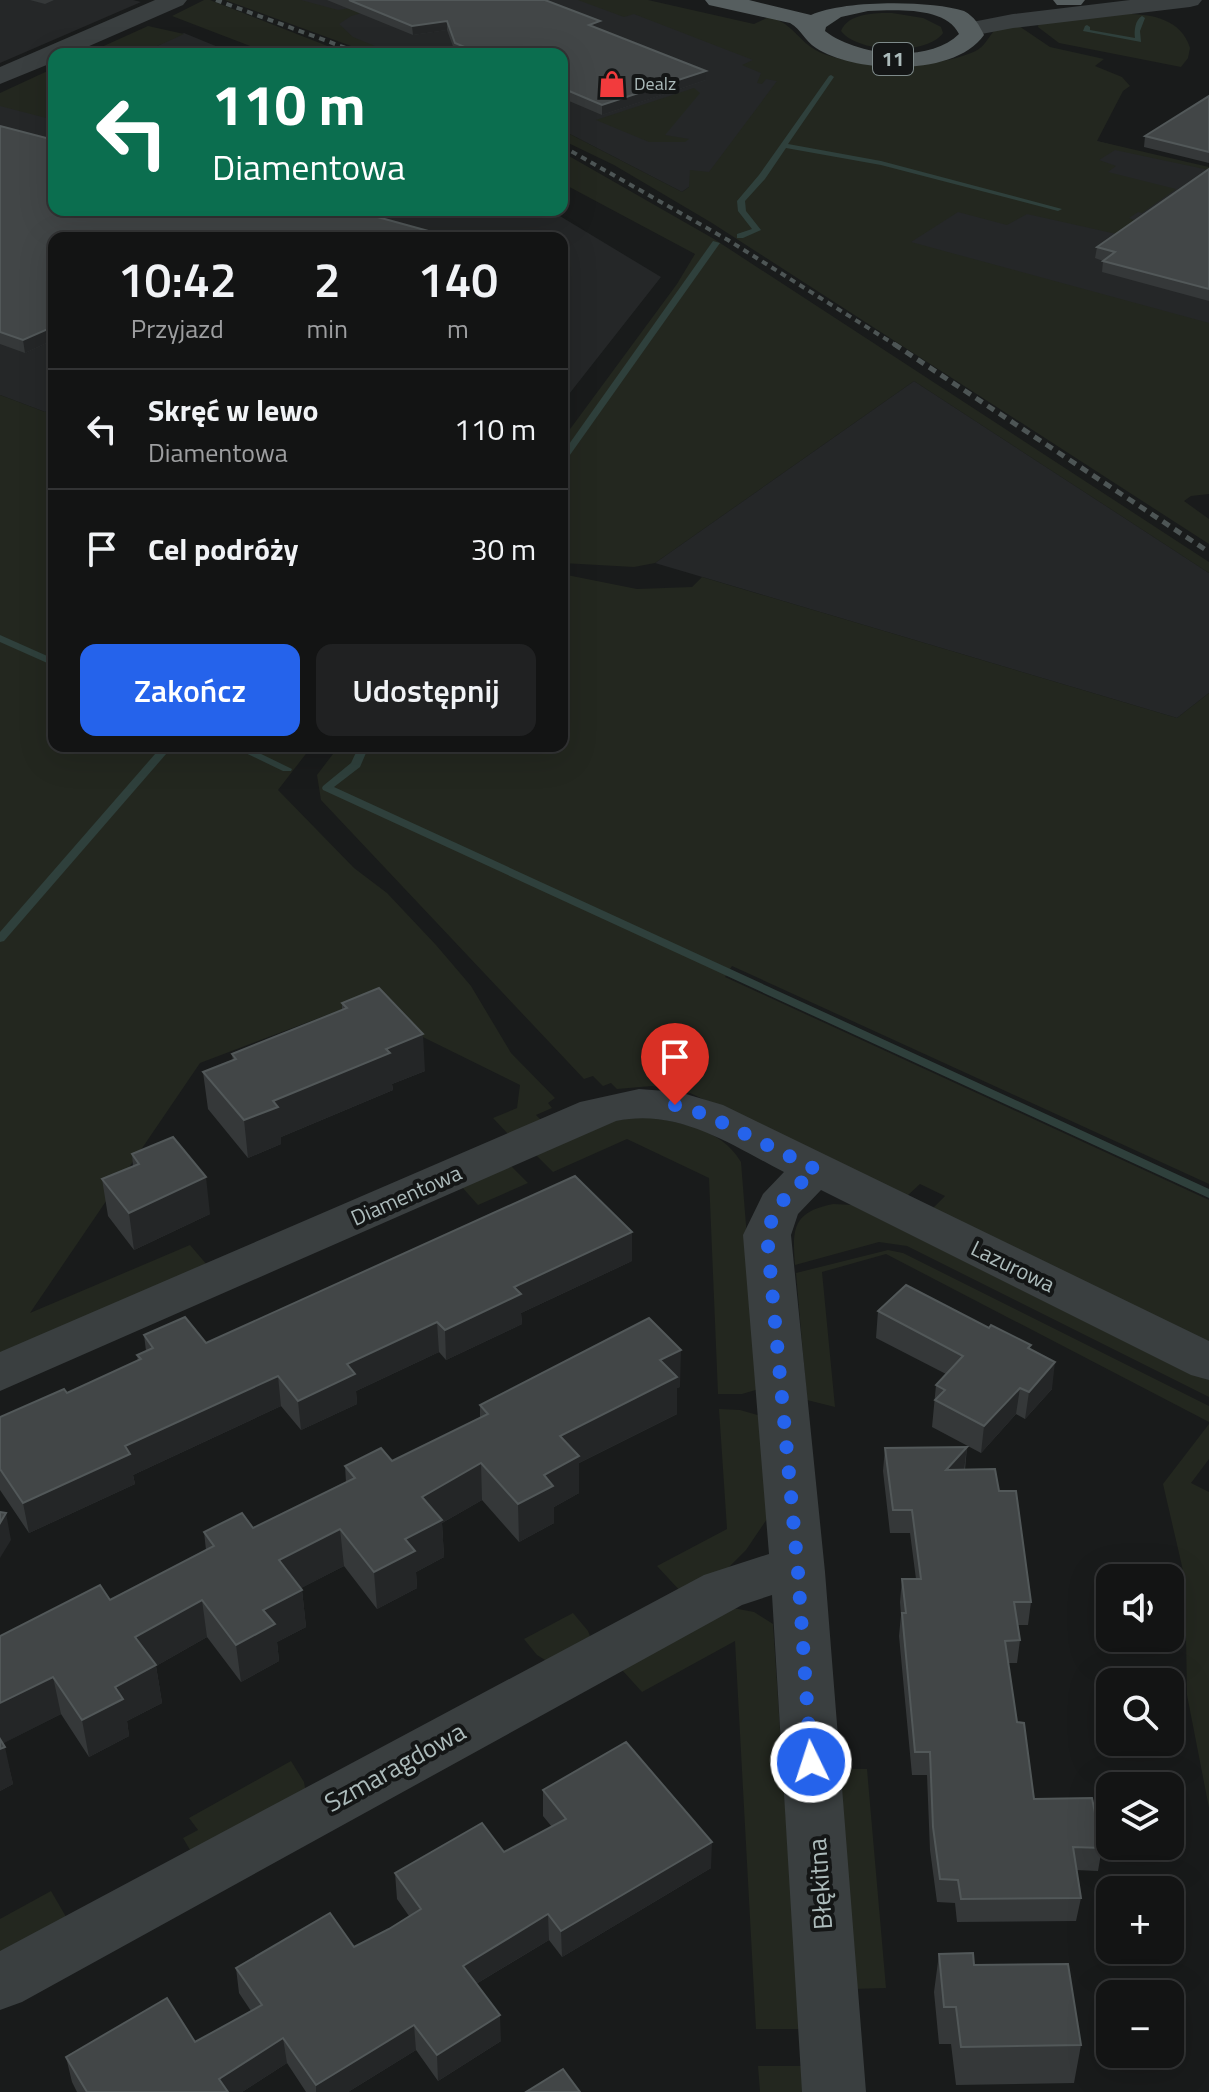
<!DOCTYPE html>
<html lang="pl">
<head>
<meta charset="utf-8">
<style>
	:root { --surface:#131414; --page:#202122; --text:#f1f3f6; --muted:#9d9ea0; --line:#323334; --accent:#2563eb }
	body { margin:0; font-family:"Titillium Web",sans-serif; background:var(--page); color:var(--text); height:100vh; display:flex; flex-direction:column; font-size:30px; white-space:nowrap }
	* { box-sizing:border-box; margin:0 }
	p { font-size:26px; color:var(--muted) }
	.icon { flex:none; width:44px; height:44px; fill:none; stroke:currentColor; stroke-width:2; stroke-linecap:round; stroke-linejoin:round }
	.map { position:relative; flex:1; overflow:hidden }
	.panel { position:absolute; left:48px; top:232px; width:520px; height:520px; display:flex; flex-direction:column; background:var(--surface); border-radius:16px; box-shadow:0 8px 32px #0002,0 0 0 2px var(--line) }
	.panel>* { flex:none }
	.top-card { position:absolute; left:48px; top:48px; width:520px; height:168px; border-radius:16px; box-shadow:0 8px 32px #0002,0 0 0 2px var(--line); background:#0b6e4f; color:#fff; overflow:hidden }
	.fabs { position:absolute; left:1096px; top:1564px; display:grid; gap:16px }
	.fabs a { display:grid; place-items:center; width:88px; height:88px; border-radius:16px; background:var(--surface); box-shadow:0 8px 32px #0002,0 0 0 2px var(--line); font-size:40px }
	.pin { position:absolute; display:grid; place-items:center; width:68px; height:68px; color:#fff; margin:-82px -34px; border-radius:50% 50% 50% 0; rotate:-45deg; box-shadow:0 0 8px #0007 }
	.pin .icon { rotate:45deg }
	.me { position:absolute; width:88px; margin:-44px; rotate:356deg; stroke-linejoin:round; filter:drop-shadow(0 0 6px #0008) }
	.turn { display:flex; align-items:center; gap:28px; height:168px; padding:0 32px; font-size:36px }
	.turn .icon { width:104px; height:104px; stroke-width:2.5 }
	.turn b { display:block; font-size:56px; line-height:68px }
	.eta { display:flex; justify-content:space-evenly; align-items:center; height:136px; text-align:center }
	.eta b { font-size:48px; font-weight:600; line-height:56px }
	.action { display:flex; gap:16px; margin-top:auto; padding:16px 32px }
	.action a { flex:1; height:92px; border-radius:16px; background:var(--accent); color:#fff; font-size:32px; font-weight:600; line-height:92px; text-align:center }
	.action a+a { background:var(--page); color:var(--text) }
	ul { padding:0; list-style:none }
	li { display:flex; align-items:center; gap:24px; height:120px; padding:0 32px; border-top:2px solid var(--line) }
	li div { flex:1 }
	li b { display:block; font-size:30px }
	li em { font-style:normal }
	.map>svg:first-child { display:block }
	.built { fill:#252728 }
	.green { fill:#23271f }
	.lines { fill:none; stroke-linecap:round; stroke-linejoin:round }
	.stream { fill:#2f403c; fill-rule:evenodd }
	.minor { fill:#3a3f40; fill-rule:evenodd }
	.major { fill:#565e5f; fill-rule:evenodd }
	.rail-far1 { stroke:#4d5555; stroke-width:4; stroke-dasharray:6 5; stroke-linecap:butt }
	.rail { stroke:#4d5555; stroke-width:5; stroke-dasharray:8 6; stroke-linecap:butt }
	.wall { fill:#353839 }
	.shaded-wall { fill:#242627 }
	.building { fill:#424647; stroke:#525859; stroke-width:2 }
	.route { stroke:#2563eb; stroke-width:14; stroke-dasharray:0 25.2 }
	.labels { text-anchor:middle; stroke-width:8; stroke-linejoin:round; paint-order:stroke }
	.far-poi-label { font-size:18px; fill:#acbbbb; stroke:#141616; text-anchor:start }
	.shield { fill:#141616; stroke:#7e8a8a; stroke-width:2 }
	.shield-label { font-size:20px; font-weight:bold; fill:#acbbbb }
	.street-label { font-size:22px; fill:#acbbbb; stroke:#141616 }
	.near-street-label { font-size:26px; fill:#acbbbb; stroke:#141616 }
</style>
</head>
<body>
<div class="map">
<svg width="1209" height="2092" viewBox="0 0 1209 2092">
	<rect width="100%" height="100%" fill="#191b1b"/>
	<g class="built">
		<path d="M 0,0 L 133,0 L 141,2 L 0,63 Z"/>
		<path d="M 257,0 L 591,0 L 742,48 L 782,80 L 715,168 L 682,192 L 562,130 L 562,54 L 391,54 Z"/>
		<path d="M 184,33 L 235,54 L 140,54 Z"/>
		<path d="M 54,94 L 54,210 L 550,210 L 661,277 L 562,403 L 562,238 L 54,238 L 54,408 L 45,412 L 0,395 L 0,104 Z"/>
		<path d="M 1097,141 L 1209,169 L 1209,330 L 899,242 L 976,190 Z"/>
		<path d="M 914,381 L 1209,573 L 1209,693 L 1177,718 L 655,563 Z"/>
	</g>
	<g class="green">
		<path d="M 204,0 L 210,0 L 348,54 L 271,54 L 172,16 Z"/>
		<path d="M 225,0 L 301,0 L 338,10 L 405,0 L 351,16 L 339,24 L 353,37 L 394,54 L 373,54 Z"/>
		<path d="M 578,0 L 648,0 L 754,24 L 769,17 C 796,24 798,44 824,54 C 863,68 932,69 971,53 C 983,49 986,41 993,32 C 998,27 1009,26 1016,24 L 1050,47 L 1104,59 L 1095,66 L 1122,77 L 1130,86 L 1123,91 L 1097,141 L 1209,167 L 1209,170 L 1115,150 L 1099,160 L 1116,166 L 1108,172 L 1176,189 L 1142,213 L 1138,212 L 1129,218 L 1136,221 L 1121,235 L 1027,214 L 1007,225 L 958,212 L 911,242 L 1209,323 L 1209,494 L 1191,496 L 1184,501 L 1209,519 L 1209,544 L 712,223 L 614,165 L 562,140 L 562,130 L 682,192 L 689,187 L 690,170 L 709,172 L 777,81 L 766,79 L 762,84 L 757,83 L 761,73 L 742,65 L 753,60 L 634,14 L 624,17 Z"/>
		<path d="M 892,13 L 923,18 L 941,27 L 943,33 C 927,56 857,53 841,31 C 848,13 875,13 892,13 Z"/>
		<path d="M 1126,14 C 1152,14 1181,19 1190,48 L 1188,58 L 1181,67 L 1059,43 L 1038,27 L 1039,21 Z"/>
		<path d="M 148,26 L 184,34 L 140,54 L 86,54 Z"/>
		<path d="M 54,68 L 54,120 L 0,106 L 0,93 Z"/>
		<path d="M 694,88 L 700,93 L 665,135 L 689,139 L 685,142 L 649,142 L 596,120 Z"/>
		<path d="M 562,152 L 714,239 L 1209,562 L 1209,573 L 914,381 L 655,563 L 634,567 L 562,563 L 562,440 L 677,284 L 695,254 L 562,183 Z"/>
		<path d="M 0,395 L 45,412 L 54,408 L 54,746 L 312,746 L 278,790 L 354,868 L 387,893 L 436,945 L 471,986 L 511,1053 L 555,1098 L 548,1103 L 552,1108 L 536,1115 L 541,1120 L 508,1134 L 493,1118 L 517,1108 L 520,1085 L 356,1004 L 200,1063 L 30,1313 L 190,1245 L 208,1266 L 0,1353 Z"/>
		<path d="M 562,574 L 637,589 L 692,587 L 702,577 L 1177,718 L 1209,693 L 1209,1184 L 732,966 L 725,977 L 1209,1200 L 1209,1345 L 933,1208 L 945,1196 L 920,1184 L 907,1196 L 690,1093 L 652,1086 L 617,1089 L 611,1083 L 603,1086 L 593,1076 L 584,1079 L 321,800 L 317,775 L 339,746 L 562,746 Z"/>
		<path d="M 643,1116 C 680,1123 720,1127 741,1162 L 759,1389 L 742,1394 L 718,1394 L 709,1178 L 627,1139 L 553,1172 L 535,1154 L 608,1122 Z"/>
		<path d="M 509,1164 L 528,1183 L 478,1205 L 461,1186 Z"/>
		<path d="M 833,1204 L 853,1205 L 1209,1380 L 1209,1397 L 907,1246 L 879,1242 L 795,1265 C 792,1228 793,1212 833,1204 Z"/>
		<path d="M 888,1250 L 903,1253 L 1209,1406 L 1209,1422 L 886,1254 L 822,1272 L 835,1407 L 807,1400 L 796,1273 Z"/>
		<path d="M 719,1409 L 740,1410 L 761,1416 L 769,1516 L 746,1550 L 727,1569 L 682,1593 L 657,1566 L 727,1529 Z"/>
		<path d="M 1209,1424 L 1209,1459 L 1191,1483 L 1209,1492 L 1209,1808 L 1187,1695 L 1185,1579 L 1163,1484 Z"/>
		<path d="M 733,1608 L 754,1612 L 773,1624 L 800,2029 L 756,2029 L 735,1641 L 642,1692 L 623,1671 L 624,1661 Z"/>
		<path d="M 573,1613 L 588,1631 L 592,1641 L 550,1663 L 537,1655 L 524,1639 Z"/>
		<path d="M 291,1761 L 304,1782 L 306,1794 L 193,1855 L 183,1838 L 198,1830 L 189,1818 Z"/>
		<path d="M 838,1769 L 867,1769 L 886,1988 L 852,1989 Z"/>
		<path d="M 51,1891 L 69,1922 L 0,1958 L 0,1919 Z"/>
		<path d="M 758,2066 L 802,2066 L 804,2092 L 760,2092 Z"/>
	</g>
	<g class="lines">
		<g class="stream">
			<path d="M 1142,16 L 1145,18 L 1140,31 L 1141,42 L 1083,31 L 1085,26 L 1087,25 L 1090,27 L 1090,30 L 1135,38 C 1134,31 1135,20 1142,16 Z"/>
			<path d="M 831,75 L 834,77 L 788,144 L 881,161 L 1062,209 L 1058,211 L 881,165 L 786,148 L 765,179 L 745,201 L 746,211 L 761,230 L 743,238 L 737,238 L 737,234 L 752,229 L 738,211 L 737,201 L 759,175 L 829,76 Z"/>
			<path d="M 713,241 L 720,243 L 565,462 L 562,463 L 562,454 Z"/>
			<path d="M 0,635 L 54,659 L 54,666 L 0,642 Z"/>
			<path d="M 162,746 L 173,746 L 4,941 L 0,942 L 0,932 Z"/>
			<path d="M 231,746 L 245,746 L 292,769 L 291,771 L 283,771 Z"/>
			<path d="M 359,746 L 369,746 L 360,767 L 334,787 L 1209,1189 L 1209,1198 L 323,790 L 322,788 L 323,786 L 351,763 Z"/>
		</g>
		<g class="minor">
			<path d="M 155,0 L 187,0 L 183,5 L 71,54 L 54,54 L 54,62 L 0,84 L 0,67 Z"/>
			<path d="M 1130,0 L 1202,0 L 1198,5 L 1190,7 L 1013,28 L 971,36 L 962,34 L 959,29 L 962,24 L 1013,14 Z"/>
			<path d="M 639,1089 L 679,1092 L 723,1105 L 1209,1341 L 1209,1380 L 1191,1375 L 821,1190 L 798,1214 L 791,1235 L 825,1572 L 866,2092 L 802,2092 L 772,1595 L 742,1605 L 22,2002 L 0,2010 L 0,1951 L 704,1575 L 769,1554 L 743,1235 L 763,1194 L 784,1172 C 731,1145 679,1108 616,1121 L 0,1391 L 0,1352 L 580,1102 Z"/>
		</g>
		<g class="major">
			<path d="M 705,0 L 749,0 L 811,15 C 843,0 930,0 964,11 C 975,17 979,25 984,35 C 955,77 856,74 816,48 C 804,40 802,30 790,23 L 709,5 ZM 868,11 C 894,10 946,6 959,34 C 929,64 857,56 825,31 L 826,27 L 841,17 Z"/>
			<path d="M 1053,0 L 1085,0 L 1081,5 L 1057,5 Z"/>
		</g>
		<g class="rail-far1">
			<path d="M 216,0 L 362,54"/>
			<path d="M 562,146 L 728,240 L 897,346"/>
		</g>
		<path class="rail" d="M 894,344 L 1209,552"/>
	</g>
	<g class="wall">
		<path d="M 30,0 L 54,0 L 45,4 Z"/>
		<path d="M 327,0 L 545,0 L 600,30 L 706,80 L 602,115 L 562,98 L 562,54 L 460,54 L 455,52 L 447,30 L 413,35 Z"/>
		<path d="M 1209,96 L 1209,163 L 1144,147 L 1145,136 Z"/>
		<path d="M 0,126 L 54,238 L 54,342 L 51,341 L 25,353 L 0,344 Z"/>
		<path d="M 1209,169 L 1209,301 L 1102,272 L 1103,261 L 1095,258 L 1097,247 Z"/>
		<path d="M 342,1003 L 425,1071 L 392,1084 L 393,1090 L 281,1137 L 281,1144 L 248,1158 L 208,1109 L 203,1072 L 233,1061 L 232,1054 L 342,1010 Z"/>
		<path d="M 132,1154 L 210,1214 L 134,1250 L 108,1216 L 102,1179 L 133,1166 Z"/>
		<path d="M 632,1261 L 521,1313 L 522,1324 L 446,1360 L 439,1352 L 356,1391 L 357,1404 L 301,1430 L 281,1406 L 133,1475 L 135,1484 L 29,1533 L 0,1490 L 0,1417 L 67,1393 L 138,1361 L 137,1355 L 146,1351 L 144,1335 L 206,1343 Z"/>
		<path d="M 878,1311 L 1031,1349 L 1052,1389 L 1025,1419 L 1016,1414 L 981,1453 L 932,1427 L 936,1385 L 946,1374 L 876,1338 Z"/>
		<path d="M 680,1387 L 677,1388 L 677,1414 L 579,1463 L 579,1493 L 554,1507 L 554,1523 L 519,1542 L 482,1500 L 442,1523 L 444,1557 L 416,1572 L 417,1588 L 377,1609 L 344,1566 L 301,1588 L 302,1590 L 306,1627 L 277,1642 L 279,1661 L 241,1682 L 207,1637 L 156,1666 L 162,1703 L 127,1721 L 129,1736 L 89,1757 L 61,1714 L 3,1743 L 13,1784 L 0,1791 L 0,1636 L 110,1600 L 206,1550 L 204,1532 L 253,1528 L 346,1482 L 345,1466 L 392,1461 L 480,1418 L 480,1405 Z"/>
		<path d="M 967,1447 L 965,1470 L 999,1491 L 1031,1602 L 1028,1625 L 1018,1625 L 1020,1640 L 1017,1663 L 1008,1663 L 1017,1722 L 1034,1799 L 1102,1848 L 1098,1871 L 1076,1870 L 1081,1898 L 1076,1921 L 957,1922 L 955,1903 L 937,1902 L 930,1850 L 927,1775 L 912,1775 L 899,1636 L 901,1615 L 900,1602 L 902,1579 L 916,1579 L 910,1533 L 890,1533 L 883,1471 L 885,1448 Z"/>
		<path d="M 543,1790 L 711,1868 L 562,1957 L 549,1940 L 476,1984 L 501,2041 L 438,2081 L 416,2050 L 348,2092 L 306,2092 L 287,2063 L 242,2092 L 77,2092 L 72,2082 L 66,2057 L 195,2042 L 251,2011 L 239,1993 L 236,1968 L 354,1947 L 389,1929 L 409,1916 L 397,1899 L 395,1873 L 504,1852 L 552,1827 L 543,1816 Z"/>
		<path d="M 939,1954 L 974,1965 L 1081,2045 L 1074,2083 L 956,2085 L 951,2044 L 939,2044 L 934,1992 Z"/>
	</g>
	<g class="shaded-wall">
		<path d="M 447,21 L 447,30 L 413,35 L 412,26 Z"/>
		<path d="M 600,21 L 600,30 L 589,25 Z"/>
		<path d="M 706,71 L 706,80 L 602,115 L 602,105 Z"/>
		<path d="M 50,328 L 51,341 L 25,353 L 23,340 Z"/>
		<path d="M 423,1034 L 425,1071 L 392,1084 L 393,1090 L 281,1137 L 281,1144 L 248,1158 L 244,1120 L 273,1101 L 386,1049 Z"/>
		<path d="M 206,1177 L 210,1214 L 134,1250 L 129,1213 Z"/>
		<path d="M 632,1232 L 632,1261 L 521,1313 L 522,1324 L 446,1360 L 445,1330 L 514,1287 Z"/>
		<path d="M 437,1322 L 439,1352 L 356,1391 L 357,1404 L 301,1430 L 298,1401 L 347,1364 Z"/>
		<path d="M 681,1350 L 680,1387 L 677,1388 L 677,1414 L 579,1463 L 579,1493 L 554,1507 L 554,1523 L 519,1542 L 518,1504 L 544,1475 L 560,1436 L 660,1360 Z"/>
		<path d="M 1055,1362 L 1052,1389 L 1025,1419 L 1029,1392 Z"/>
		<path d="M 278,1376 L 281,1406 L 133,1475 L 135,1484 L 29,1533 L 23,1503 L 125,1446 Z"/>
		<path d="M 1020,1388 L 1016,1414 L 981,1453 L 984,1426 Z"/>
		<path d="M 967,1447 L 964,1470 L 946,1470 Z"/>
		<path d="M 481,1463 L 482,1500 L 442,1523 L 444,1557 L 416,1572 L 417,1588 L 377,1609 L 374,1572 L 405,1539 L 422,1497 Z"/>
		<path d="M 6,1513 L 11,1540 L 0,1558 L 0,1523 Z"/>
		<path d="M 340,1529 L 344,1566 L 284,1597 L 279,1560 Z"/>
		<path d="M 302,1590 L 306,1627 L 277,1642 L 279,1661 L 241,1682 L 236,1645 L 263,1610 Z"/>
		<path d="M 202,1600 L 207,1637 L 156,1666 L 162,1703 L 127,1721 L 129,1736 L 89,1757 L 82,1720 L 115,1687 L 135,1637 Z"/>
		<path d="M 53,1677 L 61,1714 L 0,1745 L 0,1703 Z"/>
		<path d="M 5,1747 L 13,1784 L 0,1791 L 0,1749 Z"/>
		<path d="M 712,1842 L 711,1868 L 562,1957 L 561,1931 Z"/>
		<path d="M 548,1914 L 549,1940 L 464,1991 L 463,1966 Z"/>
		<path d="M 500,2015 L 501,2041 L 438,2081 L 437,2055 Z"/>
		<path d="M 414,2025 L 416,2050 L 348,2092 L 316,2092 L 316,2085 Z"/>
		<path d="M 283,2038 L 287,2063 L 242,2092 L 221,2092 L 219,2079 Z"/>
	</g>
	<g class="building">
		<path d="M 349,0 L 545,0 L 600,21 L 589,25 L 706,71 L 602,105 L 562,88 L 562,54 L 481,54 L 455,43 L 447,21 L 412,26 Z"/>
		<path d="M 1209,96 L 1209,152 L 1145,136 Z"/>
		<path d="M 0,126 L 54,140 L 54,210 L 352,210 L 454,238 L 54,238 L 54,330 L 50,328 L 23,340 L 0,332 Z"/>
		<path d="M 1209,169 L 1209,289 L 1103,261 L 1115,252 L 1097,247 Z"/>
		<path d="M 379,988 L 423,1034 L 386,1049 L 390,1053 L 273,1101 L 278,1107 L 244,1120 L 203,1072 L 236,1059 L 232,1054 L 347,1008 L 342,1003 Z"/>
		<path d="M 173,1137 L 206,1177 L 129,1213 L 102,1179 L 139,1164 L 132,1154 Z"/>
		<path d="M 575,1176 L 632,1232 L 514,1287 L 521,1294 L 445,1330 L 437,1322 L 347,1364 L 355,1374 L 298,1401 L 278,1376 L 125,1446 L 130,1454 L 23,1503 L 0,1469 L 0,1417 L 64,1389 L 67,1393 L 141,1359 L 137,1355 L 153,1348 L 144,1335 L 185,1317 L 206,1343 Z"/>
		<path d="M 906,1285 L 989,1328 L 991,1325 L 1031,1345 L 1028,1348 L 1055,1362 L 1029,1392 L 1020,1388 L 984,1426 L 935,1400 L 945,1390 L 936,1385 L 963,1356 L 878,1311 Z"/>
		<path d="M 649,1318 L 681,1350 L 660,1360 L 677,1377 L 560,1436 L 579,1456 L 544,1475 L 553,1486 L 518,1504 L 481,1463 L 422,1497 L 442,1520 L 405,1539 L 415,1551 L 374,1572 L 340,1529 L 279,1560 L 302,1590 L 263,1610 L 275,1624 L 236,1645 L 202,1600 L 135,1637 L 156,1665 L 115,1687 L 123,1699 L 82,1720 L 53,1677 L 0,1703 L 0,1636 L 100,1585 L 110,1600 L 214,1546 L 204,1532 L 242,1513 L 253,1528 L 355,1478 L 345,1466 L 381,1448 L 392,1461 L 488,1414 L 480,1405 Z"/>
		<path d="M 967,1447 L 946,1470 L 995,1469 L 999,1491 L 1016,1491 L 1031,1602 L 1014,1602 L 1020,1640 L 1005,1641 L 1017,1722 L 1024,1723 L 1034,1799 L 1092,1798 L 1102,1848 L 1073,1847 L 1081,1898 L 961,1899 L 958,1880 L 940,1879 L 933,1827 L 930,1752 L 915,1752 L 902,1613 L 906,1613 L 902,1579 L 921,1579 L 912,1510 L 893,1510 L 885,1448 Z"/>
		<path d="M 0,1512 L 6,1513 L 0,1523 Z"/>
		<path d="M 0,1739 L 5,1747 L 0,1749 Z"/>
		<path d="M 626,1742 L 712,1842 L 561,1931 L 548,1914 L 463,1966 L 500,2015 L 437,2055 L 414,2025 L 316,2085 L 283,2038 L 219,2079 L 228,2092 L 87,2092 L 66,2057 L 167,1998 L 195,2042 L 262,2005 L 236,1968 L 330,1913 L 354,1947 L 389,1929 L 421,1909 L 395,1873 L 482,1823 L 504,1852 L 566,1819 L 543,1790 Z"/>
		<path d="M 973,1953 L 974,1965 L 1068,1964 L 1081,2045 L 961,2047 L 956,2007 L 944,2007 L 939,1954 Z"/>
		<path d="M 563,2069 L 580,2092 L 526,2092 Z"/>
	</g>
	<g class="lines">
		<path class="route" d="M 675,1105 L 707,1115 L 817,1170 C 791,1190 775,1203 767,1235 L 798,1572 L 811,1762"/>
	</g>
	<defs>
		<g id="shop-bare" transform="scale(2.16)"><path d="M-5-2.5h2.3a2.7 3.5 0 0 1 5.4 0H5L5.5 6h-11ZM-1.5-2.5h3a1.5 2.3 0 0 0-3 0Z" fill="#f23b3d" stroke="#141616" stroke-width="2.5" paint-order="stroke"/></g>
	</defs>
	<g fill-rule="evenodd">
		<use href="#shop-bare" x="612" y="84"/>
	</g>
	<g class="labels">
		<g class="far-poi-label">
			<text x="634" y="90">Dealz</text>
		</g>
		<rect class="shield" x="873" y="43" width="40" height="32" rx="6"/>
		<g class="shield-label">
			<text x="893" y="66">11</text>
		</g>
		<g class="street-label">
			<text transform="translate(406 1195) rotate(-24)" y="8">Diamentowa</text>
			<text transform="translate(1013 1266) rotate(26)" y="8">Lazurowa</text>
		</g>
		<g class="near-street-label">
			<text transform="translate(395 1767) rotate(-29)" y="9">Szmaragdowa</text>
			<text transform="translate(820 1884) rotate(-94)" y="9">Błękitna</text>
		</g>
	</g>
</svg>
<div class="fabs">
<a><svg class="icon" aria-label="sound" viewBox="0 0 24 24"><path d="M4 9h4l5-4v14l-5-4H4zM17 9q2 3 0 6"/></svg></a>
<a><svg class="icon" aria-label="search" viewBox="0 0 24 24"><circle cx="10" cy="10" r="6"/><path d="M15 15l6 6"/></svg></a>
<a><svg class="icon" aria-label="layers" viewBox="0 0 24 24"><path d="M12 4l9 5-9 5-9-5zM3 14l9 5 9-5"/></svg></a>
<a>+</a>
<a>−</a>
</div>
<div class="pin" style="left:675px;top:1105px;background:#d93025"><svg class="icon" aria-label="arrive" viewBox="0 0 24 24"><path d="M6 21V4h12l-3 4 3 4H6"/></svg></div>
<svg class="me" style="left:811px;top:1762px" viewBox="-20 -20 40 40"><circle r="17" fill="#2563eb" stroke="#fff" stroke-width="3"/><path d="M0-11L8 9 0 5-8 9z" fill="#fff"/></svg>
<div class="top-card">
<div class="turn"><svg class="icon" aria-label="left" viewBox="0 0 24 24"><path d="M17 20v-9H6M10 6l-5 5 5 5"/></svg><div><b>110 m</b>Diamentowa</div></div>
</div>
<section class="panel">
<div class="eta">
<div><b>10:42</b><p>Przyjazd</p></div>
<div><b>2</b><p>min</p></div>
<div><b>140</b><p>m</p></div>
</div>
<ul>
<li><svg class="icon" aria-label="left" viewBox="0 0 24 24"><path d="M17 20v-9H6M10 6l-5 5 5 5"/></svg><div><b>Skręć w lewo</b><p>Diamentowa</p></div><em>110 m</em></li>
<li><svg class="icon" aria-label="arrive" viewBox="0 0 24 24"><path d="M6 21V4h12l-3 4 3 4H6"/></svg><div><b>Cel podróży</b></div><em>30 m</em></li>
</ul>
<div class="action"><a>Zakończ</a><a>Udostępnij</a></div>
</section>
</div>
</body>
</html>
